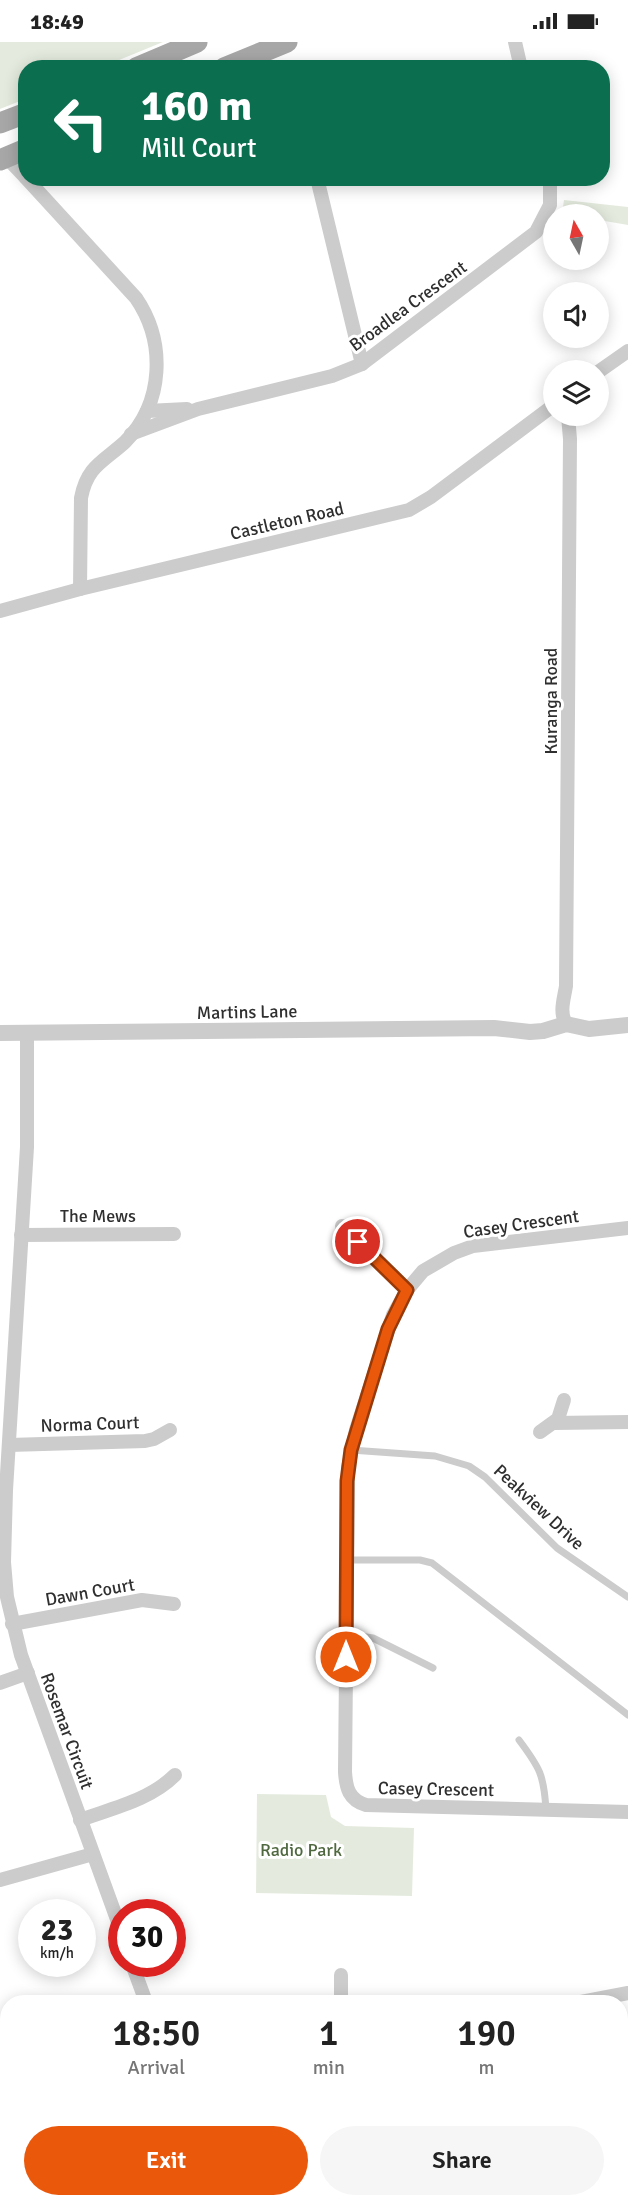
<!DOCTYPE html>
<html lang="en">
<head>
<meta charset="utf-8">
<style>
	:root { --surface:#fff; --page:#f6f6f6; --text:#222; --muted:#767676; --accent:#ea580c }
	body { margin:0; font-family:Signika,sans-serif; background:var(--page); color:var(--text); height:100vh; display:flex; flex-direction:column; font-size:22px; white-space:nowrap }
	* { box-sizing:border-box; margin:0 }
	p { font-size:20px; color:var(--muted) }
	.icon { flex:none; width:33px; height:33px; fill:none; stroke:currentColor; stroke-width:2; stroke-linecap:round; stroke-linejoin:round }
	.map { position:relative; flex:1; overflow:hidden }
	.details { position:absolute; left:0px; top:1953px; width:628px; height:212px; display:flex; flex-direction:column; background:var(--surface); border-radius:24px 24px 0 0; box-shadow:0 3px 15px #0003 }
	.details>* { flex:none }
	.hud { position:absolute; left:18px; top:18px; width:592px; height:126px; border-radius:24px; box-shadow:0 3px 15px #0003; background:#0b6e4f; color:#fff; overflow:hidden }
	.needle { width:39px; rotate:351deg }
	.fabs { position:absolute; left:543px; top:162px; display:grid; gap:12px }
	.fabs a { display:grid; place-items:center; width:66px; height:66px; border-radius:50%; background:var(--surface); box-shadow:0 3px 15px #0003; font-size:30px }
	.speed { position:absolute; left:18px; top:1857px; display:flex; gap:12px; font-size:30px; font-weight:700; text-align:center }
	.speed>* { display:grid; place-content:center; width:78px; height:78px; border-radius:50%; background:var(--surface); box-shadow:0 3px 15px #0003; line-height:1 }
	.speed small { font-size:15px; font-weight:400 }
	.speed .limit { border:9px solid #d22; background:#fff; color:#111 }
	.pin { position:absolute; display:grid; place-items:center; width:51px; height:51px; color:#fff; margin:-26px; border:3px solid #fff; border-radius:50%; box-shadow:0 2px 6px #0007 }
	.me { position:absolute; width:66px; margin:-33px; rotate:0deg; stroke-linejoin:round; filter:drop-shadow(0 0 4px #0008) }
	.turn { display:flex; align-items:center; gap:21px; height:126px; padding:0 24px; font-size:27px }
	.turn .icon { width:78px; height:78px; stroke-width:2.5 }
	.turn b { display:block; font-size:42px; line-height:51px }
	.eta { display:flex; justify-content:space-evenly; align-items:center; height:102px; text-align:center }
	.eta b { font-size:36px; font-weight:600; line-height:42px }
	.cta { display:flex; gap:12px; margin-top:auto; padding:12px 24px }
	.cta a { flex:1; height:69px; border-radius:36px; background:var(--accent); color:#fff; font-size:24px; font-weight:600; line-height:69px; text-align:center }
	.cta a+a { background:var(--page); color:var(--text) }
	.status { display:flex; justify-content:space-between; align-items:center; height:42px; padding:0 30px; background:var(--surface); direction:ltr }
	.status svg { height:16px; fill:currentColor }
	.map>svg:first-child { display:block }
	.green { fill:#e4ebde }
	.lines { fill:none; stroke-linecap:round; stroke-linejoin:round }
	.service { stroke:#ccc; stroke-width:7 }
	.minor { stroke:#ccc; stroke-width:14 }
	.tertiary { stroke:#ccc; stroke-width:16 }
	.primary { stroke:#a7a7a7; stroke-width:21 }
	.route-casing { stroke:#983908; stroke-width:15 }
	.route { stroke:#ea580c; stroke-width:10 }
	.labels { text-anchor:middle; stroke-width:6; stroke-linejoin:round; paint-order:stroke }
	.street-label { font-size:18px; fill:#2f2f2f; stroke:#fff }
	.park-label { font-size:18px; fill:#4f683f; stroke:#fff }
</style>
</head>
<body>
<div class="status"><b>18:49</b><svg viewBox="0 0 49 12"><path d="M0 12V9h3v3zM5 12V6h3v6zM10 12V3h3v9zM15 12V0h3v12zM26 1h20v11H26zM47 4h2v5h-2z"/></svg></div>
<div class="map">
<svg width="628" height="2164" viewBox="0 0 628 2164">
	<rect width="100%" height="100%" fill="#fff"/>
	<g class="green">
		<path d="M 0,0 L 163,0 L 102,25 L 26,26 L 25,57 L 0,67 Z"/>
		<path d="M 564,158 L 628,165 L 628,183 L 599,178 L 598,172 L 562,171 Z"/>
		<path d="M 257,1752 L 326,1753 L 331,1775 L 345,1784 L 414,1786 L 412,1854 L 256,1851 Z"/>
	</g>
	<g class="lines">
		<g class="service">
			<path d="M 351,1408 L 435,1414 L 469,1424 L 485,1435 L 557,1506 L 628,1555"/>
			<path d="M 346,1518 L 420,1518 L 432,1521 L 628,1673"/>
			<path d="M 346,1592 L 373,1596 L 433,1626"/>
			<path d="M 519,1698 C 540,1726 544,1733 546,1768"/>
		</g>
		<g class="minor">
			<path d="M 515,0 L 521,26"/>
			<path d="M 6,115 L 26,136"/>
			<path d="M 26,136 L 136,256 C 166,300 164,361 125,400 C 103,420 87,424 81,456 L 80,547"/>
			<path d="M 317,136 L 362,322"/>
			<path d="M 598,330 L 628,309"/>
			<path d="M 147,369 L 187,367"/>
			<path d="M 131,392 L 198,367 L 332,334 L 362,322 L 536,190 L 550,163 L 550,136"/>
			<path d="M 0,569 L 80,547 L 409,468 L 431,455 L 554,363"/>
			<path d="M 566,982 C 559,970 564,957 566,944 L 570,397 L 568,374"/>
			<path d="M 27,991 L 27,1105 L 6,1448 L 4,1520 L 7,1555 L 21,1613 L 122,1891"/>
			<path d="M 342,1184 L 407,1248"/>
			<path d="M 628,1186 L 473,1204 L 454,1211 L 423,1229 L 407,1248 L 393,1273 L 356,1388 L 348,1426 L 345,1730 C 346,1746 349,1758 366,1763 L 628,1770"/>
			<path d="M 21,1193 L 174,1192"/>
			<path d="M 554,1381 L 628,1380"/>
			<path d="M 540,1390 L 558,1377 L 564,1358"/>
			<path d="M 9,1403 L 145,1399 L 154,1397 L 170,1388"/>
			<path d="M 12,1582 L 142,1558 L 174,1562"/>
			<path d="M 0,1641 L 28,1631"/>
			<path d="M 80,1778 C 113,1766 150,1758 175,1733"/>
			<path d="M 0,1838 L 93,1812"/>
			<path d="M 132,1922 L 146,1960"/>
			<path d="M 341,1933 L 341,1960"/>
			<path d="M 581,1960 L 628,1951"/>
			<path d="M 329,2157 L 331,2164"/>
			<path d="M 99,2159 L 161,2160"/>
			<path d="M 536,2164 L 544,2157"/>
		</g>
		<path class="tertiary" d="M 0,991 L 494,986 L 530,990 L 543,989 L 566,982 L 589,987 L 628,983"/>
		<g class="primary">
			<path d="M 136,26 L 197,0"/>
			<path d="M 224,26 L 287,0"/>
			<path d="M 0,81 L 26,71"/>
			<path d="M 0,118 L 26,107"/>
		</g>
	</g>
	<g class="lines">
		<g class="route-casing">
			<path id="route" d="M 346,1615 L 347,1439 L 351,1408 L 388,1287 L 407,1248 L 358,1200"/>
		</g>
		<use href="#route" class="route"/>
	</g>
	<g class="labels">
		<g class="street-label">
			<text transform="translate(408 264) rotate(-36)" y="6">Broadlea Crescent</text>
			<text transform="translate(287 479) rotate(-13)" y="6">Castleton Road</text>
			<text transform="translate(551 659) rotate(-90)" y="6">Kuranga Road</text>
			<text transform="translate(247 970) rotate(-1)" y="6">Martins Lane</text>
			<text x="98" y="1180">The Mews</text>
			<text transform="translate(521 1182) rotate(-8)" y="6">Casey Crescent</text>
			<text transform="translate(90 1382) rotate(-2)" y="6">Norma Court</text>
			<text transform="translate(539 1465) rotate(43)" y="6">Peakview Drive</text>
			<text transform="translate(90 1550) rotate(-10)" y="6">Dawn Court</text>
			<text transform="translate(67 1689) rotate(70)" y="6">Rosemar Circuit</text>
			<text transform="translate(436 1747) rotate(1)" y="6">Casey Crescent</text>
		</g>
		<g class="park-label">
			<text x="301" y="1814">Radio Park</text>
		</g>
	</g>
</svg>
<div class="fabs">
<a><svg class="needle" viewBox="-14 -14 28 28"><path d="M0-13l5 13h-10z" fill="#e53935"/><path d="M0 13l5-13h-10z" fill="#767676"/></svg></a>
<a><svg class="icon" aria-label="sound" viewBox="0 0 24 24"><path d="M4 9h4l5-4v14l-5-4H4zM17 9q2 3 0 6"/></svg></a>
<a><svg class="icon" aria-label="layers" viewBox="0 0 24 24"><path d="M12 4l9 5-9 5-9-5zM3 14l9 5 9-5"/></svg></a>
</div>
<div class="speed"><div>23<small>km/h</small></div><div class="limit">30</div></div>
<div class="pin" style="left:358px;top:1200px;background:#d93025"><svg class="icon" aria-label="arrive" viewBox="0 0 24 24"><path d="M6 21V4h12l-3 4 3 4H6"/></svg></div>
<svg class="me" style="left:346px;top:1615px" viewBox="-20 -20 40 40"><circle r="17" fill="#ea580c" stroke="#fff" stroke-width="3"/><path d="M0-11L8 9 0 5-8 9z" fill="#fff"/></svg>
<div class="hud">
<div class="turn"><svg class="icon" aria-label="left" viewBox="0 0 24 24"><path d="M17 20v-9H6M10 6l-5 5 5 5"/></svg><div><b>160 m</b>Mill Court</div></div>
</div>
<section class="details">
<div class="eta">
<div><b>18:50</b><p>Arrival</p></div>
<div><b>1</b><p>min</p></div>
<div><b>190</b><p>m</p></div>
</div>
<div class="cta"><a>Exit</a><a>Share</a></div>
</section>
</div>
</body>
</html>
